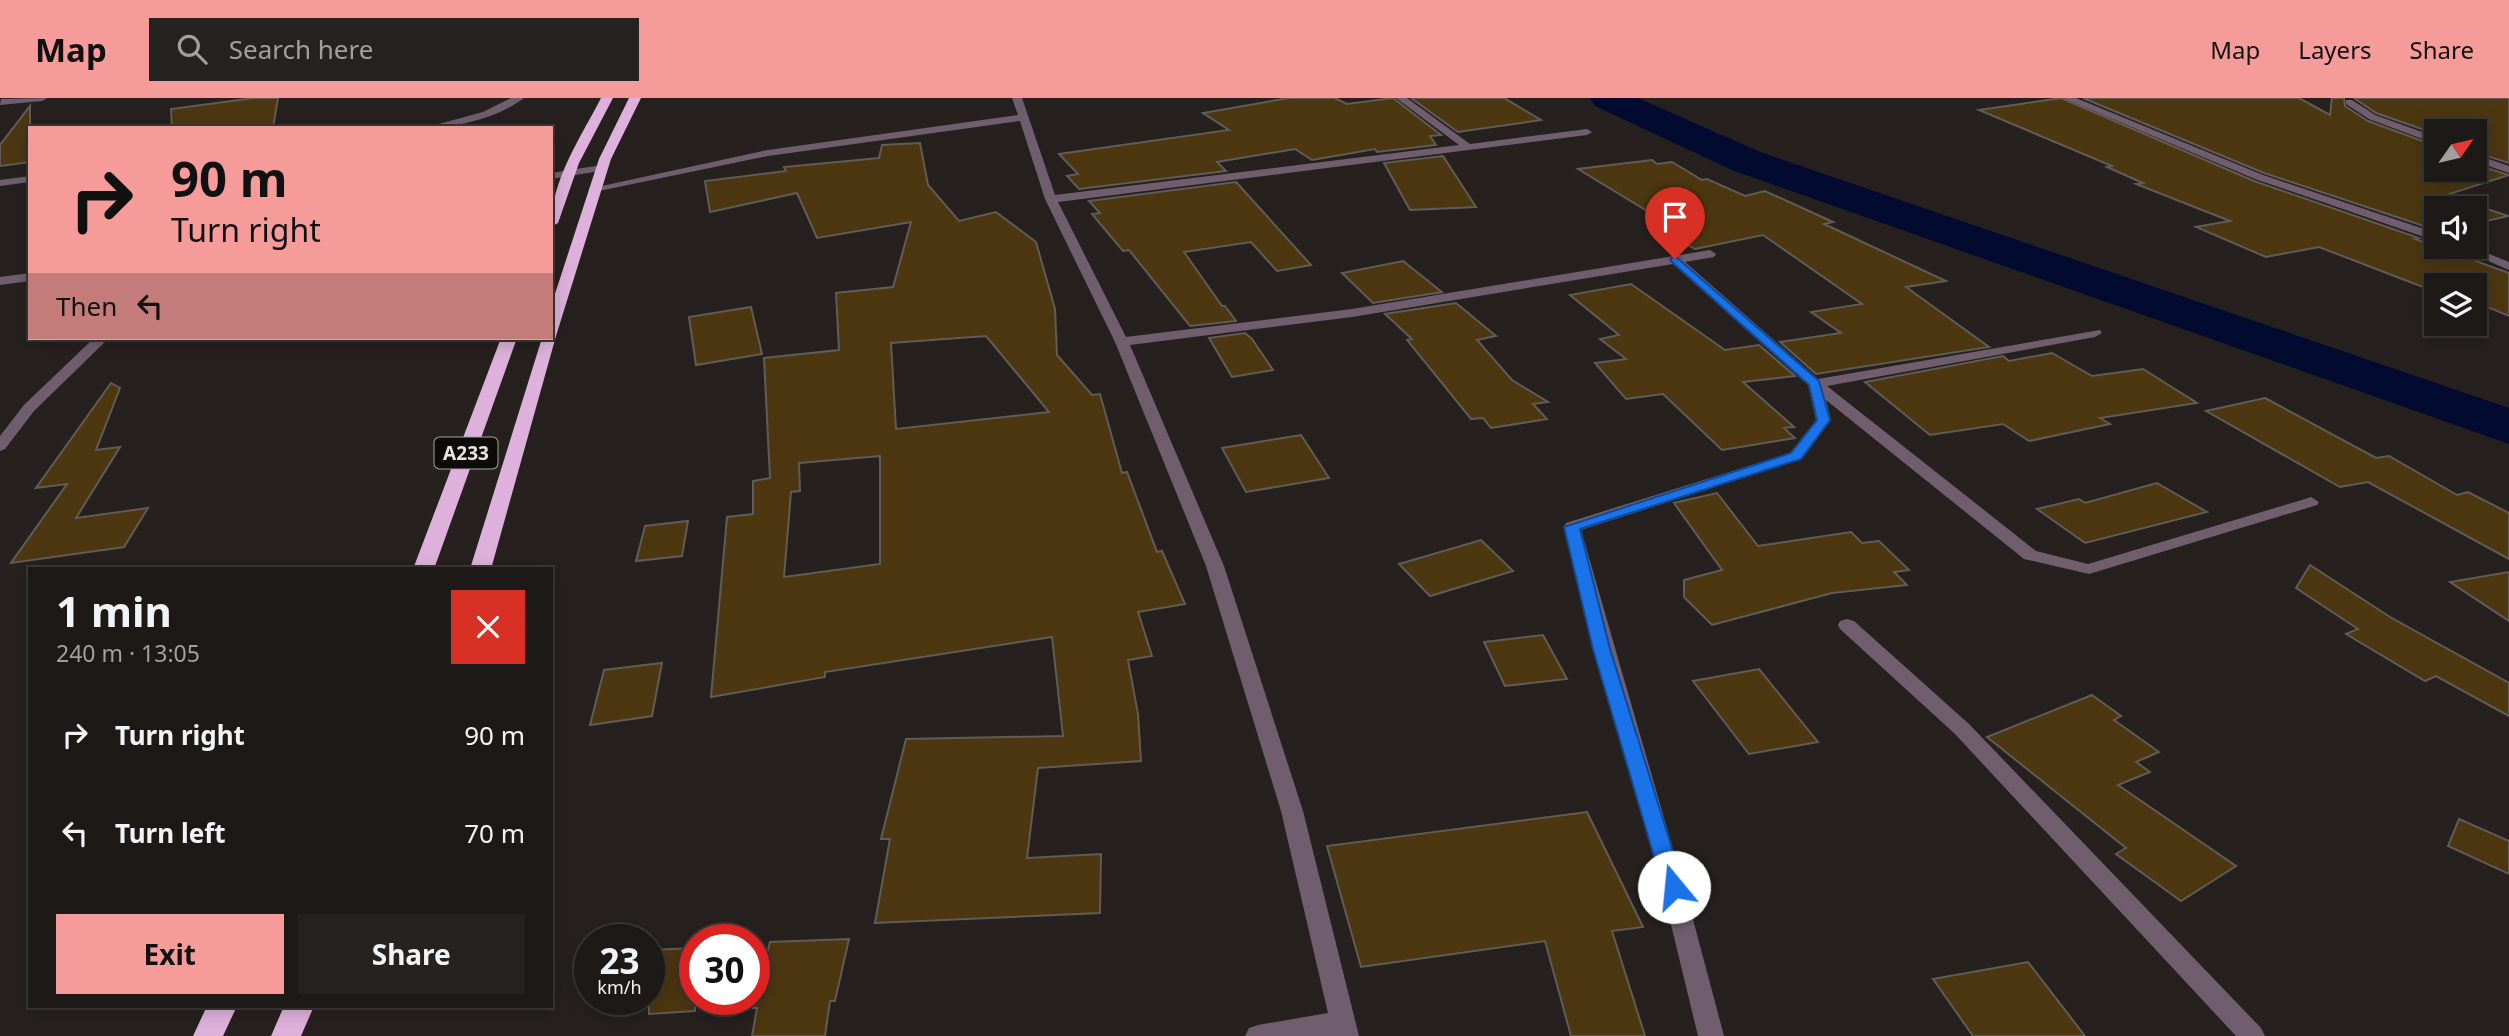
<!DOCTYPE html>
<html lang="en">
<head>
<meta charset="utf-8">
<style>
	:root { --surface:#1c1916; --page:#25221f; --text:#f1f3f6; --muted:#a0a0a1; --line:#3a3835; --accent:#f59b9a }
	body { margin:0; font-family:"Noto Sans",sans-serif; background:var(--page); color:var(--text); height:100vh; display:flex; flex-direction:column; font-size:26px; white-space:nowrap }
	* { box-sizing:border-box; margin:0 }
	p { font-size:23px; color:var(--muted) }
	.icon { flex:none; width:38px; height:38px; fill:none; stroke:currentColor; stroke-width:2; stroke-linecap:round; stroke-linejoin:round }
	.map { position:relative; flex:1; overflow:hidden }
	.drawer { position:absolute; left:28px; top:469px; width:525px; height:441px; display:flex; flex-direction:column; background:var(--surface); border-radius:0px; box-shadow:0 4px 18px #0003,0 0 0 2px var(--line) }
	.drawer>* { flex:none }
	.guide { position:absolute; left:28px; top:28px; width:525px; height:214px; border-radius:0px; box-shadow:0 4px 18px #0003,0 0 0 2px var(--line); background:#f59b9a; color:#111; overflow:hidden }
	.needle { width:46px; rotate:56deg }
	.fabs { position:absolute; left:2424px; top:21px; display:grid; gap:14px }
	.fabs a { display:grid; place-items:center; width:63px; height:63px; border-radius:0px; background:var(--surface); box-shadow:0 4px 18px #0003,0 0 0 2px var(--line); font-size:35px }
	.speed { position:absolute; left:574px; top:826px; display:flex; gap:14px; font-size:35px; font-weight:700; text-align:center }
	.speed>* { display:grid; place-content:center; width:91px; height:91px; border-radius:50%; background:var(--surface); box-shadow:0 4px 18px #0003,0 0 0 2px var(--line); line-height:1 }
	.speed small { font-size:18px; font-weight:400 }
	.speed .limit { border:10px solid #d22; background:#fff; color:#111 }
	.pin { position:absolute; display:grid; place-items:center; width:60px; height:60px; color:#fff; margin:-72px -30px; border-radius:50% 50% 50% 0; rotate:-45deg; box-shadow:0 0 7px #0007 }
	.pin .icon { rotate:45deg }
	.me { position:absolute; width:77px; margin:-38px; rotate:343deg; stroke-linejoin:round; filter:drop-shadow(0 0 5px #0008) }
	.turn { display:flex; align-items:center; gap:24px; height:147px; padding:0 28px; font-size:32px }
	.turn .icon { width:91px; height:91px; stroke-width:2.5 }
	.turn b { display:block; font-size:49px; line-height:60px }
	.then { display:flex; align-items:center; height:66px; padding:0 28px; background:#0003; gap:14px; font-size:26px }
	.round { display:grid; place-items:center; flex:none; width:74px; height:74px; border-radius:0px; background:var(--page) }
	.overview { display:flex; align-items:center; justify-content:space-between; height:119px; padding:0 28px }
	h1 { font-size:42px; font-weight:700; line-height:52px }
	.cta { display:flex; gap:14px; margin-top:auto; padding:14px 28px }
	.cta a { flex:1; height:80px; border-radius:0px; background:var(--accent); color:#111; font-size:28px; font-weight:700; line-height:80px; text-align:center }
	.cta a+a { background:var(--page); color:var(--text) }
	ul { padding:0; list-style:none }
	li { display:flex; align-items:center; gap:21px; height:98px; padding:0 28px }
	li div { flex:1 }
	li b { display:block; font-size:26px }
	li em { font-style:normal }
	header { display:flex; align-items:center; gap:42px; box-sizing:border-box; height:98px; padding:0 35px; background:var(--accent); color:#111 }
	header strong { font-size:33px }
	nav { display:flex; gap:38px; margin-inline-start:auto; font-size:24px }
	.search { width:490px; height:63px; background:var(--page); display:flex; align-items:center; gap:18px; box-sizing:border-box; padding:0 24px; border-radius:0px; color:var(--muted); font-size:26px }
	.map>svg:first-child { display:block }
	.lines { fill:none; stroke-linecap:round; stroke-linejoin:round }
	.river { fill:#020a2f; fill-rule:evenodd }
	.building { fill:#4c3711; stroke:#605c57; stroke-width:2; fill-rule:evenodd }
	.street { fill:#705e6f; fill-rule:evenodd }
	.highway { fill:#ddb1db; fill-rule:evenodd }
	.route { fill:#1a73e8; stroke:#114b97; stroke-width:2 }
	.labels { text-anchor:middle; stroke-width:7; stroke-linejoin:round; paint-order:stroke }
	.shield { fill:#0d0b0a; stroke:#a6a3a1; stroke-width:2 }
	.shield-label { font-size:19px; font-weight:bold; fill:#e7e4e2 }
</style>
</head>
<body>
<header>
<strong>Map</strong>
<div class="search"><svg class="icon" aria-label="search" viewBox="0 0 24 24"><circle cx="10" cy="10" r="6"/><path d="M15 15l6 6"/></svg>Search here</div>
<nav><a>Map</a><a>Layers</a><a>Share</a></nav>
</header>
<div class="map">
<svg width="2509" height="938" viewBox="0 0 2509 938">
	<rect width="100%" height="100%" fill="#26211e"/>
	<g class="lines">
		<path class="river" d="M 1590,0 L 1638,0 L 1760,54 L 2509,310 L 2509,346 L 1732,72 L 1595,8 Z"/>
	</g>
	<g class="building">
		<path d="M 254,0 L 278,0 L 273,30 L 172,30 L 171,11 Z"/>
		<path d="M 1289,0 L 1335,0 L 1347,6 L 1393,0 L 1441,37 L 1430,38 L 1436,47 L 1377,54 L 1375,51 L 1312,62 L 1295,51 L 1217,64 L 1226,73 L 1079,91 L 1067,78 L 1078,76 L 1059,56 L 1229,32 L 1203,15 Z"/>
		<path d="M 1411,0 L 1504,0 L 1541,22 L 1458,34 Z"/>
		<path d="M 2061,0 L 2254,83 L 2419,140 L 2415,141 L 2509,175 L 2509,218 L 2483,207 L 2474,209 L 2474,187 L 2436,187 L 2436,194 L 2319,149 L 2266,159 L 2196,129 L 2230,123 L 2136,86 L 2143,85 L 2107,69 L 2112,68 L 1979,12 Z"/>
		<path d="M 2083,0 L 2299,0 L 2330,17 L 2332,0 L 2344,0 L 2345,8 L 2368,23 L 2436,48 L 2436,72 L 2474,72 L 2474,66 L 2509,77 L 2446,97 L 2508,118 L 2474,126 L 2474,110 L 2436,110 L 2436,132 L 2264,75 Z"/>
		<path d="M 2354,0 L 2509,0 L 2509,65 L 2474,54 L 2474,33 L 2436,33 L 2436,36 L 2376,15 Z"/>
		<path d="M 30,8 L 30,64 L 0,68 L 0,47 Z"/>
		<path d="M 920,45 L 928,87 L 959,123 L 996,114 L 1036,144 L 1055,211 L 1057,257 L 1092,297 L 1100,296 L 1122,375 L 1127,374 L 1157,454 L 1162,453 L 1185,506 L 1138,514 L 1152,558 L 1128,562 L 1138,616 L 1141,663 L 1038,670 L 1027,760 L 1101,756 L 1100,815 L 875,825 L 890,741 L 881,741 L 906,641 L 1063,638 L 1052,539 L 825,574 L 825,579 L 711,599 L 727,419 L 753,416 L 753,383 L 770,380 L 764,260 L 839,252 L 836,195 L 893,189 L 911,124 L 817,140 L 797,95 L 710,114 L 705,83 L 786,73 L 784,69 L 879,60 L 882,47 ZM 986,238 L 1049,314 L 896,331 L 891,245 ZM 880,358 L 880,466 L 784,479 L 791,394 L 800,393 L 799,365 Z"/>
		<path d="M 1443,58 L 1476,109 L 1410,112 L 1384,65 Z"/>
		<path d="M 1652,62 L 1657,66 L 1672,64 L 1702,82 L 1707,81 L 1745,98 L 1765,93 L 1833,124 L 1824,126 L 1946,183 L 1906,189 L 1989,249 L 1816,276 L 1780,244 L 1841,235 L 1811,214 L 1862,206 L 1763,137 L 1695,151 L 1659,130 L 1670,127 L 1578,71 Z"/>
		<path d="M 1236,84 L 1311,167 L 1277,173 L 1251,144 L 1184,154 L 1222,208 L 1225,208 L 1236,223 L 1190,228 L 1129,152 L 1123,153 L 1092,116 L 1100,115 L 1089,103 Z"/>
		<path d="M 1403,163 L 1442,194 L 1373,205 L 1342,175 Z"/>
		<path d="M 1631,186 L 1725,252 L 1759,247 L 1795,278 L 1743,284 L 1794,329 L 1784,330 L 1795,340 L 1722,352 L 1663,296 L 1626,301 L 1595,265 L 1626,261 L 1600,241 L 1619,237 L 1570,197 Z"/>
		<path d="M 1456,205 L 1496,238 L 1477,242 L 1512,282 L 1548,304 L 1533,306 L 1547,321 L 1491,330 L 1483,320 L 1471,321 L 1407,242 L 1412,241 L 1385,216 Z"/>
		<path d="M 751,209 L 762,256 L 696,267 L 689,219 Z"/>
		<path d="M 1245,235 L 1252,241 L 1273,272 L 1232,279 L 1209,240 Z"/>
		<path d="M 2052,255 L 2092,278 L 2143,271 L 2197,305 L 2100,320 L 2110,326 L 2029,343 L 2003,326 L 1930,337 L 1865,284 L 2003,258 L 2009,263 Z"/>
		<path d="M 111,285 L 120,290 L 96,352 L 120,349 L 76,420 L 148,410 L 124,449 L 11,465 L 67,386 L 36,390 Z"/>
		<path d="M 2265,300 L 2376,360 L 2389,358 L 2457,397 L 2468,394 L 2509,415 L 2509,461 L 2368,384 L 2340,389 L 2206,313 Z"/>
		<path d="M 1301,337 L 1329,380 L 1246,394 L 1222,350 Z"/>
		<path d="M 2157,385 L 2207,414 L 2085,445 L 2037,411 L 2079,401 L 2085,405 Z"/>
		<path d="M 1717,395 L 1758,448 L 1851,434 L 1862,445 L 1879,443 L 1909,472 L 1894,474 L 1907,487 L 1832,495 L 1712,527 L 1684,499 L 1684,482 L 1722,472 L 1674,405 Z"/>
		<path d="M 688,423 L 682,458 L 636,463 L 645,428 Z"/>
		<path d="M 1481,442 L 1513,473 L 1430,498 L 1399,466 Z"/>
		<path d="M 2310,467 L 2390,519 L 2509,585 L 2509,618 L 2436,578 L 2425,583 L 2346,536 L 2358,531 L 2296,490 Z"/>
		<path d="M 2509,474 L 2509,523 L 2450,484 Z"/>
		<path d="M 1543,537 L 1567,581 L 1505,588 L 1484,544 Z"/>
		<path d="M 662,565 L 652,618 L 590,627 L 604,572 Z"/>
		<path d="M 1759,571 L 1818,644 L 1749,656 L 1693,583 Z"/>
		<path d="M 2092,597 L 2121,618 L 2114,622 L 2159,654 L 2136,664 L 2150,674 L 2118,687 L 2236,768 L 2181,803 L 2116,756 L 2126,750 L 1987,639 Z"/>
		<path d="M 1587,714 L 1643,829 L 1612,833 L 1645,938 L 1571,938 L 1545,843 L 1361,869 L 1327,748 Z"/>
		<path d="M 2459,721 L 2509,743 L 2509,776 L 2448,748 Z"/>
		<path d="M 849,841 L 835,903 L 830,903 L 825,938 L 752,938 L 757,910 L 753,910 L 770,844 Z"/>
		<path d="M 695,850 L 695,913 L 649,916 L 649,852 Z"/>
		<path d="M 2028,864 L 2085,938 L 1973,938 L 1933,881 Z"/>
	</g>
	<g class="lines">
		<g class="street">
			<path d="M 47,0 L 42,3 L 0,7 L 1,1 Z"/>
			<path d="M 511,0 L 524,0 C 498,20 456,30 424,30 L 483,14 Z"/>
			<path d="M 1012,0 L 1022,0 L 1055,97 L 1459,47 L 1396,0 L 1407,0 L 1470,46 L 1587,31 L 1592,34 L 1587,37 L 1058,104 L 1126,239 L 1352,211 L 1710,152 L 1716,156 L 1714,159 L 1685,164 L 1818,281 L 2100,232 L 2102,235 L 2095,239 L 1827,288 L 2036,453 L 2088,466 L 2305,401 L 2311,399 L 2319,404 L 2317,407 L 2089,476 L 2024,461 L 1826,302 L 1831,322 L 1802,361 L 1581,432 L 1690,810 L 1724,938 L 1698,938 L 1667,810 L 1564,429 L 1566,425 L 1790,355 L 1816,322 L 1808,287 L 1673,166 L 1352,219 L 1130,247 L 1224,468 L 1303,713 L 1359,938 L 1245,938 L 1249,930 L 1258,927 L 1328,915 L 1281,713 L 1206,468 L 1115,244 L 1045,101 L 1020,23 L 768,58 L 594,94 L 588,91 L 768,52 L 1018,17 Z"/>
			<path d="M 2063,0 L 2076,0 L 2263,77 L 2436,135 L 2436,143 L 2255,81 Z"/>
			<path d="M 2346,2 L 2352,2 L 2375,17 L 2436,39 L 2436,46 L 2369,21 L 2346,6 Z"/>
			<path d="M 2474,56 L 2509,68 L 2509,75 L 2474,63 Z"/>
			<path d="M 602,67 L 606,68 L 606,72 L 551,81 L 551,75 Z"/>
			<path d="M 30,78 L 30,84 L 0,88 L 0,82 Z"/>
			<path d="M 2456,149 L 2472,149 L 2509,164 L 2509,172 Z"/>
			<path d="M 30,175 L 30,183 L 0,187 L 0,179 Z"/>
			<path d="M 94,240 L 109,240 L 34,313 L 5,351 L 0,353 L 0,338 L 24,307 Z"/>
			<path d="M 1847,521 L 1854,523 L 1969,626 L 2261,930 L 2265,938 L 2236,938 L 1955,636 L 1840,531 L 1838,527 L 1840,523 Z"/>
		</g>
		<g class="highway">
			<path d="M 601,0 L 613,0 L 579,65 L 558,125 L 551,129 C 551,82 580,41 601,0 Z"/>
			<path d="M 629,0 L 641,0 L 611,61 L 556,238 L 491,471 L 470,471 L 542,240 L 551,240 L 551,208 L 599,61 Z"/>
			<path d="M 501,240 L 517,240 L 434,471 L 413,471 Z"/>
			<path d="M 207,908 L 237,908 L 223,938 L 193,938 Z"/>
			<path d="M 284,908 L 314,908 L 301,938 L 271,938 Z"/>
		</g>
	</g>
	<path class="route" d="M 1675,158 L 1819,283 L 1830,322 L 1801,361 L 1580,431 L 1610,551 L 1684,789 L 1681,795 L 1666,795 L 1663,789 L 1593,551 L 1564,429 L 1791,355 L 1817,322 L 1809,287 L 1672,164 L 1670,161 Z"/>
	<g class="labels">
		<rect class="shield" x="434.5" y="339.5" width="63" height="31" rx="5"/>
		<g class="shield-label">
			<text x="466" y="362">A233</text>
		</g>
	</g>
</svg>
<div class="fabs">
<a><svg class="needle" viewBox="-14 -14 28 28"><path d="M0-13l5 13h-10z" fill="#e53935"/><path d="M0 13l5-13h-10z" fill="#a0a0a1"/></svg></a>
<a><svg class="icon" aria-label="sound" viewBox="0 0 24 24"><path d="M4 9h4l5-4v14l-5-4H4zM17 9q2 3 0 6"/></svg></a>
<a><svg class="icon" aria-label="layers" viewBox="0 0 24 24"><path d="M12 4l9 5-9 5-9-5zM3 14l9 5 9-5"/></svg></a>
</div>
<div class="speed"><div>23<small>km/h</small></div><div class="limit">30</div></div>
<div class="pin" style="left:1675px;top:161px;background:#d93025"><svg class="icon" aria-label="arrive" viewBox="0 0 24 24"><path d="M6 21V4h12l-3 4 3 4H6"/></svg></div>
<svg class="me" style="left:1674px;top:789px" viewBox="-20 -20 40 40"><circle r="19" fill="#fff"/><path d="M0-13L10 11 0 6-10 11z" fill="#1a73e8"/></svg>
<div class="guide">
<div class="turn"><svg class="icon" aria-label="right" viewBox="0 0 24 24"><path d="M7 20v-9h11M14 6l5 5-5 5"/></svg><div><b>90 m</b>Turn right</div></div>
<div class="then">Then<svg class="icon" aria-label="left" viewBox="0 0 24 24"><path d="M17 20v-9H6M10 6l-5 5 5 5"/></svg></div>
</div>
<section class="drawer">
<div class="overview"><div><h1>1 min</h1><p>240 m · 13:05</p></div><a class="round" style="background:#d93025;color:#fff"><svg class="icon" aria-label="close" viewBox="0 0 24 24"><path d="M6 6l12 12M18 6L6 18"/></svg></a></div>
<ul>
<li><svg class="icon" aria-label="right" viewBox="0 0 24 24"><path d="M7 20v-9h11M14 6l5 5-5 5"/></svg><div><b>Turn right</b></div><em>90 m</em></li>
<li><svg class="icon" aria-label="left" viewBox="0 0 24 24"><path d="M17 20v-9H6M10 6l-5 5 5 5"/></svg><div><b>Turn left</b></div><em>70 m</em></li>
</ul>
<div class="cta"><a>Exit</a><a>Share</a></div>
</section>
</div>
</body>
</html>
